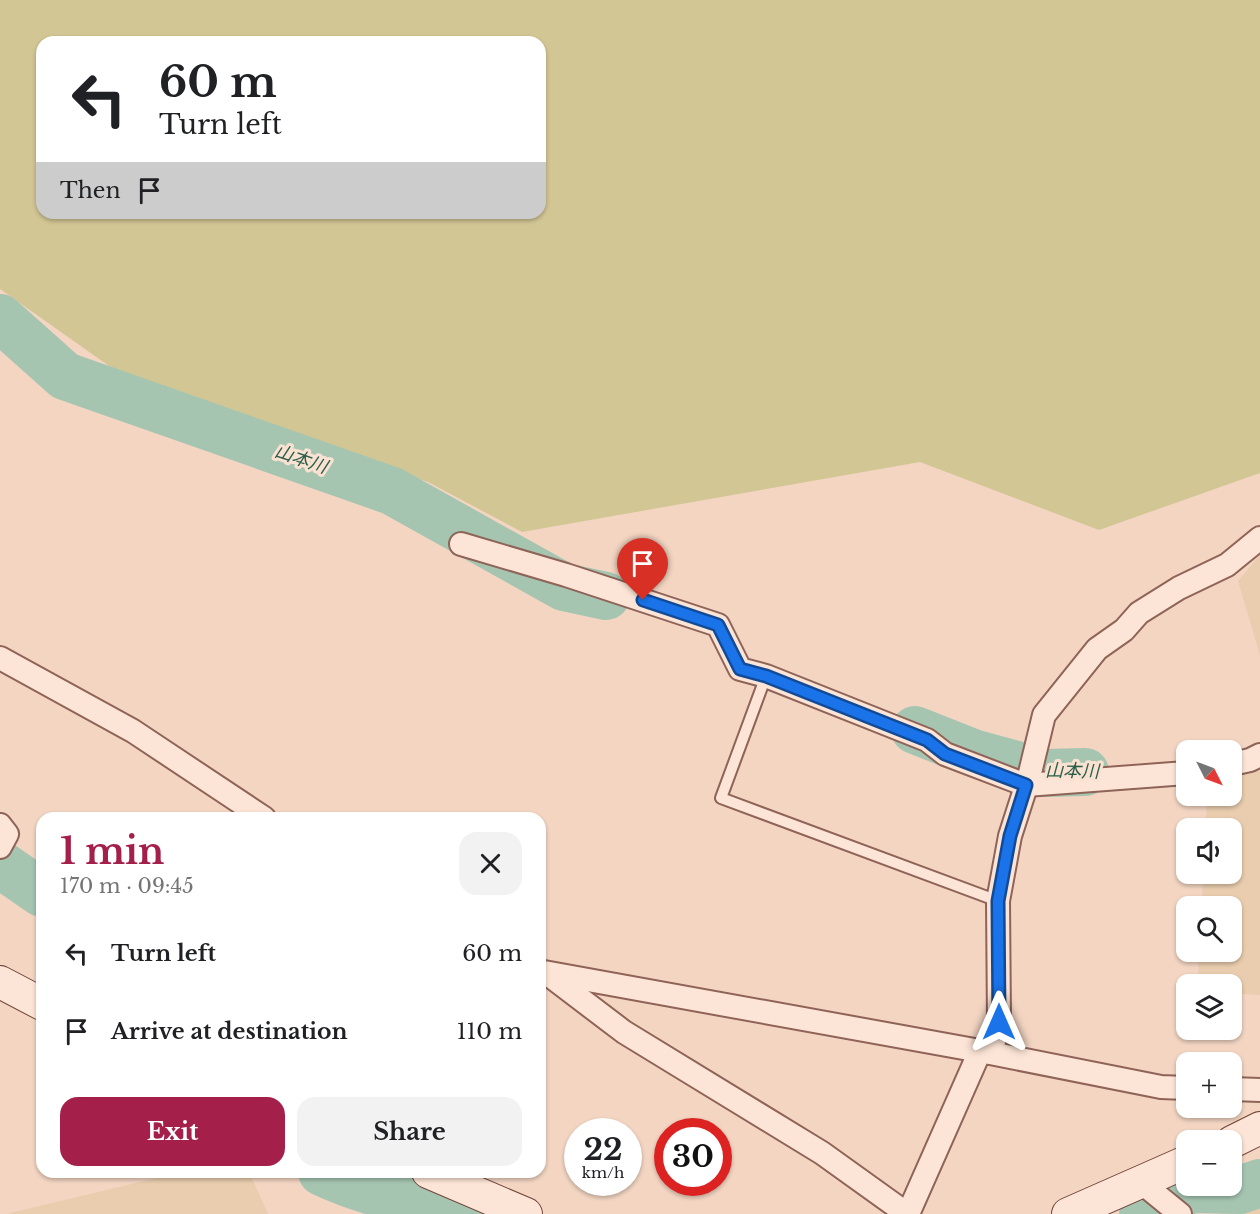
<!DOCTYPE html>
<html lang="en">
<head>
<meta charset="utf-8">
<style>
	:root { --surface:#fff; --page:#f2f2f2; --text:#202124; --muted:#757577; --accent:#a4204b }
	body { margin:0; font-family:"Libre Baskerville","Noto Sans JP",serif; background:var(--page); color:var(--text); height:100vh; display:flex; flex-direction:column; font-size:22px; white-space:nowrap }
	* { box-sizing:border-box; margin:0 }
	p { font-size:20px; color:var(--muted) }
	.icon { flex:none; width:33px; height:33px; fill:none; stroke:currentColor; stroke-width:2; stroke-linecap:round; stroke-linejoin:round }
	.map { position:relative; flex:1; overflow:hidden }
	.details { position:absolute; left:36px; top:812px; width:510px; height:366px; display:flex; flex-direction:column; background:var(--surface); border-radius:18px; box-shadow:0 2px 4px #0004 }
	.details>* { flex:none }
	.banner { position:absolute; left:36px; top:36px; width:510px; height:183px; border-radius:18px; box-shadow:0 2px 4px #0004; background:#fff; color:var(--text); overflow:hidden }
	.needle { width:39px; rotate:132deg }
	.buttons { position:absolute; left:1176px; top:740px; display:grid; gap:12px }
	.buttons a { display:grid; place-items:center; width:66px; height:66px; border-radius:12px; background:var(--surface); box-shadow:0 2px 4px #0004; font-size:30px }
	.speed { position:absolute; left:564px; top:1118px; display:flex; gap:12px; font-size:30px; font-weight:700; text-align:center }
	.speed>* { display:grid; place-content:center; width:78px; height:78px; border-radius:50%; background:var(--surface); box-shadow:0 2px 4px #0004; line-height:1 }
	.speed small { font-size:15px; font-weight:400 }
	.speed .limit { border:9px solid #d22; background:#fff; color:#111 }
	.pin { position:absolute; display:grid; place-items:center; width:51px; height:51px; color:#fff; margin:-62px -26px; border-radius:50% 50% 50% 0; rotate:-45deg; box-shadow:0 0 6px #0007 }
	.pin .icon { rotate:45deg }
	.me { position:absolute; width:66px; margin:-33px; rotate:0deg; stroke-linejoin:round; filter:drop-shadow(0 0 4px #0008) }
	.turn { display:flex; align-items:center; gap:21px; height:126px; padding:0 24px; font-size:27px }
	.turn .icon { width:78px; height:78px; stroke-width:2.5 }
	.turn b { display:block; font-size:42px; line-height:51px }
	.then { display:flex; align-items:center; height:57px; padding:0 24px; background:#0003; gap:12px; font-size:22px }
	.round { display:grid; place-items:center; flex:none; width:63px; height:63px; border-radius:18px; background:var(--page) }
	.overview { display:flex; align-items:center; justify-content:space-between; height:102px; padding:0 24px }
	h1 { font-size:36px; font-weight:800; line-height:45px; color:var(--accent) }
	.button { display:flex; gap:12px; margin-top:auto; padding:12px 24px }
	.button a { flex:1; height:69px; border-radius:18px; background:var(--accent); color:#fff; font-size:24px; font-weight:800; line-height:69px; text-align:center }
	.button a+a { background:var(--page); color:var(--text) }
	ul { padding:0; list-style:none }
	li { display:flex; align-items:center; gap:18px; height:78px; padding:0 24px }
	li div { flex:1 }
	li b { display:block; font-size:22px }
	li em { font-style:normal }
	.map>svg:first-child { display:block }
	.farmland { fill:#e9cdae }
	.green { fill:#d2c694; fill-rule:evenodd }
	.lines { fill:none; stroke-linecap:round; stroke-linejoin:round }
	.river { stroke:#a5c5b1; stroke-width:48 }
	.lane-casing { stroke:#8f6357; stroke-width:14 }
	.street-casing { stroke:#8f6357; stroke-width:26 }
	.secondary-casing { stroke:#70443a; stroke-width:34 }
	.lane { stroke:#fce5d6; stroke-width:10 }
	.street { stroke:#fce5d6; stroke-width:22 }
	.secondary { stroke:#fce5d6; stroke-width:32 }
	.route-casing { stroke:#114b97; stroke-width:15 }
	.route { stroke:#1a73e8; stroke-width:10 }
	.labels { text-anchor:middle; stroke-width:6; stroke-linejoin:round; paint-order:stroke }
	.water-label { font-size:18px; font-style:italic; fill:#2a5e4a; stroke:#f9e2d2 }
</style>
</head>
<body>
<div class="map">
<svg width="1260" height="1214" viewBox="0 0 1260 1214">
	<rect width="100%" height="100%" fill="#f3d5c2"/>
	<g class="farmland">
		<path d="M 1260,555 L 1260,655 L 1238,581 Z"/>
		<path d="M 1260,766 L 1260,995 L 1232,993 L 1232,984 L 1198,984 L 1199,951 L 1232,951 L 1232,906 L 1202,906 L 1203,873 L 1232,873 L 1232,828 L 1206,828 L 1207,795 L 1232,795 L 1232,778 Z"/>
		<path d="M 182,1172 L 249,1172 L 268,1214 L 6,1214 Z"/>
		<path d="M 1260,1193 L 1260,1214 L 1219,1214 L 1206,1203 L 1239,1199 Z"/>
	</g>
	<path class="green" d="M 0,0 L 1260,0 L 1260,473 L 1099,530 L 920,462 L 522,532 L 428,482 L 119,373 L 0,289 ZM 42,42 L 540,42 L 540,213 L 42,213 Z"/>
	<g class="lines">
		<g class="river">
			<path d="M 0,318 L 65,376 L 392,491 L 564,587 L 606,596"/>
			<path d="M 915,730 L 973,753 L 1045,773 L 1085,772"/>
			<path d="M 0,864 L 42,893"/>
			<path d="M 322,1172 C 371,1195 424,1205 477,1214"/>
			<path d="M 1143,1214 L 1191,1189 L 1240,1190 L 1260,1183"/>
		</g>
		<g class="lane-casing">
			<path id="lane" d="M 766,676 L 721,798 L 998,901"/>
		</g>
		<g class="street-casing">
			<g id="street">
				<path d="M 461,544 L 566,575 L 718,625 L 740,669 L 766,676 L 927,740 L 945,754 L 1026,785 L 1186,773"/>
				<path d="M 0,658 L 133,731 L 264,818"/>
				<path d="M 1232,764 L 1250,760 L 1260,755"/>
				<path d="M 0,825 L 7,834 L 0,847"/>
				<path d="M 544,972 L 980,1051 L 1161,1087 L 1186,1088"/>
				<path d="M 549,975 L 624,1032 L 822,1153 L 907,1214"/>
				<path d="M 991,1053 L 999,1022 L 998,901 L 1010,836 L 1029,777 L 1044,715 L 1097,649 L 1124,630 L 1139,613 L 1179,588 L 1227,565 L 1260,538"/>
				<path d="M 1232,1089 L 1260,1090"/>
				<path d="M 1142,1183 L 1180,1214"/>
				<path d="M 908,1214 L 980,1051"/>
			</g>
		</g>
		<g class="secondary-casing">
			<g id="secondary">
				<path d="M 0,982 L 42,1004"/>
				<path d="M 1232,1142 L 1260,1128"/>
				<path d="M 428,1172 L 526,1214"/>
				<path d="M 1068,1214 L 1186,1162"/>
			</g>
		</g>
		<use href="#lane" class="lane"/>
		<use href="#street" class="street"/>
		<use href="#secondary" class="secondary"/>
	</g>
	<g class="lines">
		<g class="route-casing">
			<path id="route" d="M 643,600 L 718,625 L 740,669 L 766,676 L 927,740 L 945,754 L 1026,785 L 1010,836 L 998,901 L 999,1022"/>
		</g>
		<use href="#route" class="route"/>
	</g>
	<g class="labels">
		<g class="water-label">
			<text transform="translate(301 459) rotate(19)" y="6">山本川</text>
			<text transform="translate(1072 771) rotate(1)" y="6">山本川</text>
		</g>
	</g>
</svg>
<div class="buttons">
<a><svg class="needle" viewBox="-14 -14 28 28"><path d="M0-13l5 13h-10z" fill="#e53935"/><path d="M0 13l5-13h-10z" fill="#757577"/></svg></a>
<a><svg class="icon" aria-label="sound" viewBox="0 0 24 24"><path d="M4 9h4l5-4v14l-5-4H4zM17 9q2 3 0 6"/></svg></a>
<a><svg class="icon" aria-label="search" viewBox="0 0 24 24"><circle cx="10" cy="10" r="6"/><path d="M15 15l6 6"/></svg></a>
<a><svg class="icon" aria-label="layers" viewBox="0 0 24 24"><path d="M12 4l9 5-9 5-9-5zM3 14l9 5 9-5"/></svg></a>
<a>+</a>
<a>−</a>
</div>
<div class="speed"><div>22<small>km/h</small></div><div class="limit">30</div></div>
<div class="pin" style="left:643px;top:600px;background:#d93025"><svg class="icon" aria-label="arrive" viewBox="0 0 24 24"><path d="M6 21V4h12l-3 4 3 4H6"/></svg></div>
<svg class="me" style="left:999px;top:1022px" viewBox="-20 -20 40 40"><path d="M0-17L14 15 0 8-14 15z" fill="#1a73e8" stroke="#fff" stroke-width="4"/></svg>
<div class="banner">
<div class="turn"><svg class="icon" aria-label="left" viewBox="0 0 24 24"><path d="M17 20v-9H6M10 6l-5 5 5 5"/></svg><div><b>60 m</b>Turn left</div></div>
<div class="then">Then<svg class="icon" aria-label="arrive" viewBox="0 0 24 24"><path d="M6 21V4h12l-3 4 3 4H6"/></svg></div>
</div>
<section class="details">
<div class="overview"><div><h1>1 min</h1><p>170 m · 09:45</p></div><a class="round"><svg class="icon" aria-label="close" viewBox="0 0 24 24"><path d="M6 6l12 12M18 6L6 18"/></svg></a></div>
<ul>
<li><svg class="icon" aria-label="left" viewBox="0 0 24 24"><path d="M17 20v-9H6M10 6l-5 5 5 5"/></svg><div><b>Turn left</b></div><em>60 m</em></li>
<li><svg class="icon" aria-label="arrive" viewBox="0 0 24 24"><path d="M6 21V4h12l-3 4 3 4H6"/></svg><div><b>Arrive at destination</b></div><em>110 m</em></li>
</ul>
<div class="button"><a>Exit</a><a>Share</a></div>
</section>
</div>
</body>
</html>
